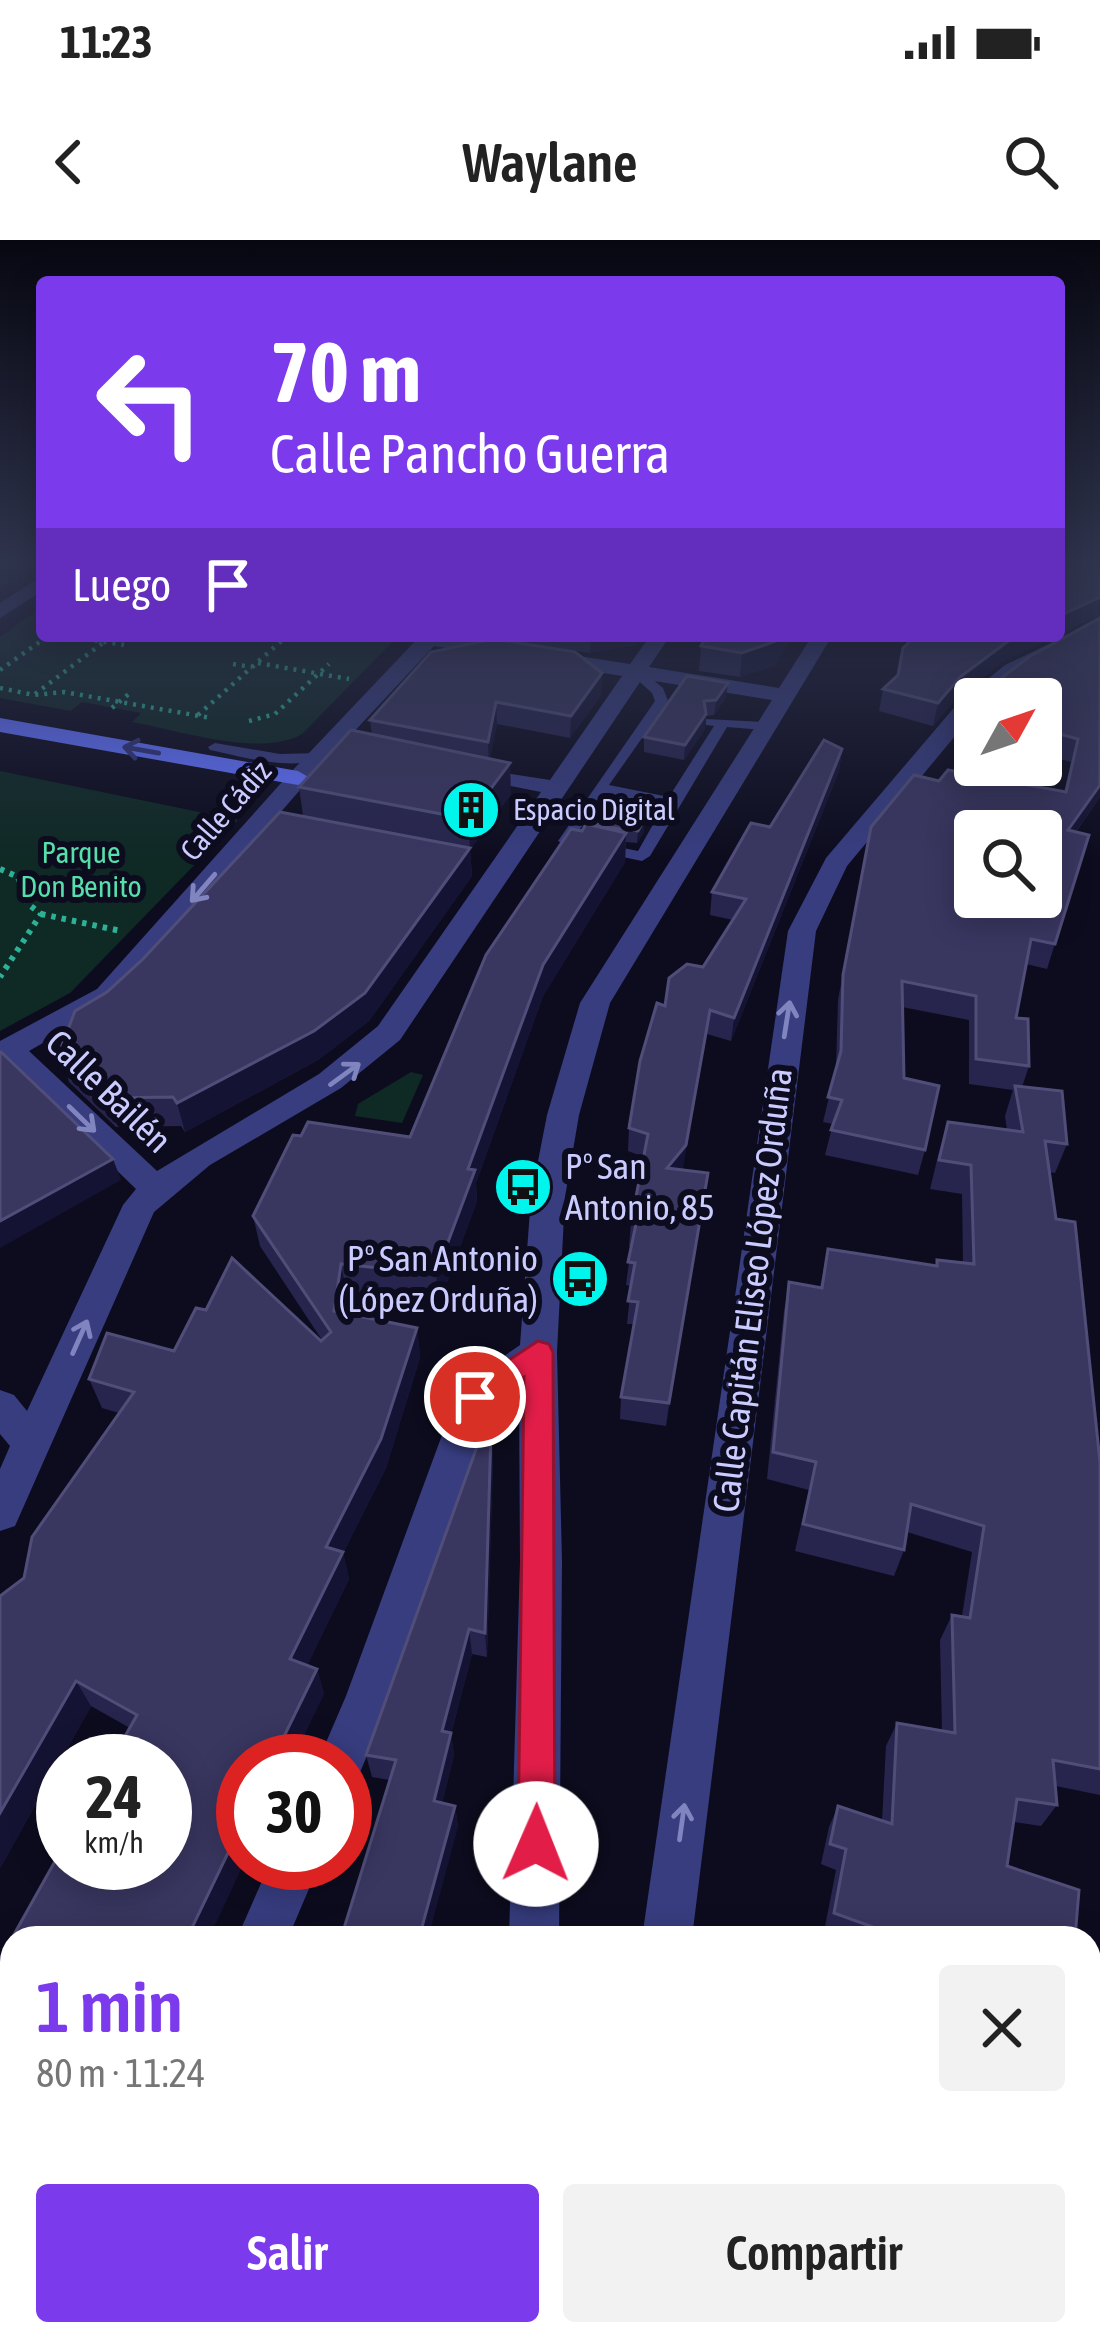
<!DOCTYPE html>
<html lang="es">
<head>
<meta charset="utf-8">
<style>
	:root { --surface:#fff; --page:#f2f2f2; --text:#222; --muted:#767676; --accent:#7c3aed }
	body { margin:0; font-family:"Asap Condensed",sans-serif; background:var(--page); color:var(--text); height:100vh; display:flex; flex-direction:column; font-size:45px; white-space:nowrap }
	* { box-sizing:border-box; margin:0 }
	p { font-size:39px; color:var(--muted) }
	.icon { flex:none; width:66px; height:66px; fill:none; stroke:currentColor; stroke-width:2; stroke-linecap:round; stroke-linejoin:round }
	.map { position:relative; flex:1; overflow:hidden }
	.drawer { position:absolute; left:0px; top:1686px; width:1101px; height:420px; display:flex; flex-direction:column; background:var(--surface); border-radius:36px 36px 0 0; box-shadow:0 6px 30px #0003 }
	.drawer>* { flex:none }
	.banner { position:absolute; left:36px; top:36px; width:1029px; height:366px; border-radius:12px; box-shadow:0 6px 30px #0003; background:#7c3aed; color:#fff; overflow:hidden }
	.needle { width:78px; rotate:50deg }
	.tools { position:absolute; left:954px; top:438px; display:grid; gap:24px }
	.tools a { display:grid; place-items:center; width:108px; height:108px; border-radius:12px; background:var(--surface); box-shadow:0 6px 30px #0003; font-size:60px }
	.speed { position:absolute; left:36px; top:1494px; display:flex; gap:24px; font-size:60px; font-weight:700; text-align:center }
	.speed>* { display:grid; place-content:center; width:156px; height:156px; border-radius:50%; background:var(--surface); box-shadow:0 6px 30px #0003; line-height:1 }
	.speed small { font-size:30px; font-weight:400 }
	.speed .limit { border:18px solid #d22; background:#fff; color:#111 }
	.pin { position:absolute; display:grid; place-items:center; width:102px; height:102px; color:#fff; margin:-51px; border:6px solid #fff; border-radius:50%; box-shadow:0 3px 12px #0007 }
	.me { position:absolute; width:132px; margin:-66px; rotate:1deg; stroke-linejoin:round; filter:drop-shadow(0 0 9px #0008) }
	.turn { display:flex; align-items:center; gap:42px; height:252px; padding:0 36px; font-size:54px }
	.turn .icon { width:156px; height:156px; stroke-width:2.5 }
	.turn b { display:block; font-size:84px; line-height:102px }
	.then { display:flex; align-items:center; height:114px; padding:0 36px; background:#0003; gap:24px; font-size:45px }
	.round { display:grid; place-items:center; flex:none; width:126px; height:126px; border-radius:12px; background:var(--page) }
	.headline { display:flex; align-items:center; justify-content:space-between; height:204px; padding:0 36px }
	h1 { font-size:72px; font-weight:600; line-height:90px; color:var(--accent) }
	.cta { display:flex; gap:24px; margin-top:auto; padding:24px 36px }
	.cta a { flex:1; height:138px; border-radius:12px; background:var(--accent); color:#fff; font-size:48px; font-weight:600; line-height:138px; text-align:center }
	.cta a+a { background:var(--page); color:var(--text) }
	.status { display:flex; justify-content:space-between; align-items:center; height:84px; padding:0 60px; background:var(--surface); direction:ltr }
	.status svg { height:33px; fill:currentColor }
	header { display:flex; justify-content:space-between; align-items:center; height:156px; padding:0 36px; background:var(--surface); font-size:54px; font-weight:600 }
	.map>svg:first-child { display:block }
	.green { fill:#0f2925 }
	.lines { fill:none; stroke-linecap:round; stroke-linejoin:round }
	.path-far1 { stroke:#2cb197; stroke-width:4.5; stroke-dasharray:3 6; stroke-linecap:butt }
	.path { stroke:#2cb197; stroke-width:6; stroke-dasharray:4.5 6; stroke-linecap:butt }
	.lane { fill:#373d7f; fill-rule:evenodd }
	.street { fill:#373d7f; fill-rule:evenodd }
	.secondary { fill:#6172ff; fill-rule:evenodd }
	.wall { fill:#27254d }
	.shaded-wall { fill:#151333 }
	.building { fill:#393660; stroke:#504e79; stroke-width:3; fill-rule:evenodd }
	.oneway { stroke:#2f3579 }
	.oneway2 { stroke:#8084bf }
	.route { fill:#e11d48; stroke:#92132f; stroke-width:3 }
	.labels { text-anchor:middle; stroke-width:12; stroke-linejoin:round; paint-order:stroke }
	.far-poi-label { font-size:30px; fill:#cacbff; stroke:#0d0c1f; text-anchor:start }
	.far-street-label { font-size:30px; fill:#cacbff; stroke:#0d0c1f }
	.far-park-label { font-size:30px; fill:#56dfab; stroke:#0d0c1f }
	.street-label { font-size:36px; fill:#cacbff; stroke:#0d0c1f }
	.poi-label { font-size:36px; fill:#cacbff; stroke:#0d0c1f; text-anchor:start }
</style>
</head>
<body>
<div class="status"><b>11:23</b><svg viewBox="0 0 49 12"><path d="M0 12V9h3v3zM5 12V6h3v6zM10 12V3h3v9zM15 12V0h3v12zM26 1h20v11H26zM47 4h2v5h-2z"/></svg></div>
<header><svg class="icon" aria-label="back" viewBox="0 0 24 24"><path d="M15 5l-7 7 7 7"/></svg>Waylane<svg class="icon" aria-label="search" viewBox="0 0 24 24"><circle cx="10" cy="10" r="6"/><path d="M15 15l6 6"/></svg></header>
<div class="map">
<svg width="1100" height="2106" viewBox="0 0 1100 2106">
	<rect width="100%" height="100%" fill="#0d0c1f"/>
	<g class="green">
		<path d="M 42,367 L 42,396 L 398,396 L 302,494 C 261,518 178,490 132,482 L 141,473 L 82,462 L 71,471 L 0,458 L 0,397 Z"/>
		<path d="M 0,531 L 238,580 L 70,753 L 0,791 Z"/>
		<path d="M 411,832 L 423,835 L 402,883 L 355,876 L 358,864 Z"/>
	</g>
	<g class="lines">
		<g class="path-far1">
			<path d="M 68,396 L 124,405"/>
			<path d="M 258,423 L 349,439"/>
			<path d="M 233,424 L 252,427"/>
			<path d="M 0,430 L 48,396"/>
			<path d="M 0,448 L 34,455 L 64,452 L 211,478"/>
			<path d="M 35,454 L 112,396"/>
			<path d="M 112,468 L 130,453"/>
			<path d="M 198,475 L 287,396"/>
			<path d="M 249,481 L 275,474 L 329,424"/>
			<path d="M 963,525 L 1003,539"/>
		</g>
		<g class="path">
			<path d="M 995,536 L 1012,542"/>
			<path d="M 0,629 L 18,637 L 28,664 L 41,674 L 0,737"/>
			<path d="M 41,674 L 121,691"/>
		</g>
		<g class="lane">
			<path d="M 631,428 L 639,428 L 663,448 L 668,461 L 609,545 L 669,557 L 714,486 L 706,485 L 706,479 L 764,482 L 771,486 L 764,490 L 727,487 L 650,616 L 642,621 L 565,605 L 558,601 L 655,461 L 652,453 L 631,434 ZM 604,553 L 664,565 L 638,611 L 574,598 Z"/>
			<path d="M 215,503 L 280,514 L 318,513 L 325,517 C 295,532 243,517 210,510 L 208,507 Z"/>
		</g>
		<g class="street">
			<path d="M 42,336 L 42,351 L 0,378 L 0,363 Z"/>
			<path d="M 1100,380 L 1100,394 L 1021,435 L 991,459 L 975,459 L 975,472 L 847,626 L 816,691 L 692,1698 L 642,1698 L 788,691 L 826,618 L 958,463 L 1005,425 Z"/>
			<path d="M 420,396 L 450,396 L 630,424 L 650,396 L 670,396 L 649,427 L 779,448 L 812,396 L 832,396 L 610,763 L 579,875 L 565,957 L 557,1112 L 562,1322 L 559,1698 L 509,1698 L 520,1322 L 519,1146 L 491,1166 L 391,1459 L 358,1537 L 345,1542 L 345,1521 L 318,1521 L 346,1456 L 456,1157 L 461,1146 L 520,1105 L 531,957 L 547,875 L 580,763 L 772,460 L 642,439 L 400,800 L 341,848 L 210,925 L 154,972 L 15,1286 L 0,1291 L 0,1229 L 10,1206 L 0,1194 L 0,1150 L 14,1155 L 27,1171 L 123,965 L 136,949 L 5,822 L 0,824 L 0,801 L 97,749 L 290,533 ZM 434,406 L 622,436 L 550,540 L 454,525 L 454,535 L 541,552 L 378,786 L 319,834 L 157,931 L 29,811 L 117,761 L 306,543 Z"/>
			<path d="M 270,1623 L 320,1623 L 288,1698 L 237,1698 Z"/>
			<path d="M 42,2094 L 103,2094 L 98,2106 L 37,2106 Z"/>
			<path d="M 440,2094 L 500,2094 L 497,2106 L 437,2106 Z"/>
		</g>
		<path class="secondary" d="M 0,478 L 298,531 L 310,538 L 298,545 L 0,492 Z"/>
	</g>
	<g class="wall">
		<path d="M 1100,378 L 1100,557 L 1076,592 L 1089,595 L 1047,729 L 1026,724 L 1016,778 L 1029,826 L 1022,847 L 1067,904 L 1055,933 L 1049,932 L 1056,979 L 1100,1222 L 1100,1555 L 1056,1546 L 1057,1565 L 1041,1586 L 1014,1582 L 1007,1626 L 1075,1698 L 841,1698 L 824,1692 L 836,1630 L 821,1624 L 829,1587 L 838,1566 L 882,1581 L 886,1506 L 897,1483 L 942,1491 L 940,1400 L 952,1375 L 962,1376 L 972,1312 L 907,1292 L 904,1310 L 894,1336 L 795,1311 L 809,1250 L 767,1239 L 784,1071 L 789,1042 L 820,1047 L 828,1009 L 936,1026 L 937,1020 L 963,1023 L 962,954 L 930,949 L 939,912 L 948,882 L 1007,890 L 1005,876 L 1013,850 L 969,844 L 969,780 L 902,767 L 904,838 L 925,910 L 918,935 L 825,915 L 833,884 L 823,882 L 836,828 L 838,760 L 871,587 L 939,541 L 1064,552 L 1071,522 L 1041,514 L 1041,459 L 982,455 L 985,441 L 999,440 Z"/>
		<path d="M 491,396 L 643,396 L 637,405 L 590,413 L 493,398 Z"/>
		<path d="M 707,396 L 776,425 L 740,437 L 699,431 L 701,406 Z"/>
		<path d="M 916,396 L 1056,396 L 1003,421 L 955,460 L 933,486 L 879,471 L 883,449 L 898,435 Z"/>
		<path d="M 602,433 L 601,455 L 570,498 L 497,484 L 490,518 L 511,554 L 470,610 L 472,636 L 369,781 L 318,820 L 185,892 L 181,886 L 116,887 L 69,842 L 59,813 L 107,752 L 303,576 L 299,547 L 372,495 L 370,480 Z"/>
		<path d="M 687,436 L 726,457 L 714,475 L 706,476 L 705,489 L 684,520 L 644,512 L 644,497 Z"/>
		<path d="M 975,463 L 975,497 L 963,494 L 968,471 Z"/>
		<path d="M 842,509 L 839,531 L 731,801 L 707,794 L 682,930 L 708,933 L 666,1186 L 620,1179 L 621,1157 L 634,1084 L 627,1084 L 631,1046 L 626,1045 L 631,1007 L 629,1006 L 631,983 L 644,917 L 628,911 L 629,888 L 665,766 L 703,727 L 733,680 L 710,675 L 712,652 Z"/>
		<path d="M 586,584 L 644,592 L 637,603 L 626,602 L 625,622 L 543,756 L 476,943 L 477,961 L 439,1064 L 347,1054 L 344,1073 L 417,1088 L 420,1117 L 386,1228 L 343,1313 L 349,1339 L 307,1425 L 317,1429 L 324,1454 L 130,1488 L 91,1466 L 0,1628 L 0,1356 L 24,1338 L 119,1173 L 102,1168 L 89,1139 L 174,1111 L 322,1100 L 260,1006 L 253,976 L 301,896 L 410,897 Z"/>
		<path d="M 491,1192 L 493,1219 L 487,1417 L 472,1414 L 451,1494 L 454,1515 L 442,1563 L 455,1566 L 458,1587 L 390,1540 L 372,1537 L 366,1515 Z"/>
		<path d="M 1089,1866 L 1100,1868 L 1100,2014 L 1089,2012 Z"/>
	</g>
	<g class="shaded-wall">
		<path d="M 0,324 L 37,324 L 0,349 Z"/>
		<path d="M 1100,357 L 1098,376 L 1059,394 L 1059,376 Z"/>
		<path d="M 591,396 L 643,396 L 637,405 L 590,413 Z"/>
		<path d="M 782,396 L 793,396 L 776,425 L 740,437 L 742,413 Z"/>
		<path d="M 1015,396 L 1056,396 L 1003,421 L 955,460 L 933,486 L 938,463 L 960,437 Z"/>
		<path d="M 602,433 L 601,455 L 570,498 L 571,476 Z"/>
		<path d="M 728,443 L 726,457 L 714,475 L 716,460 Z"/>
		<path d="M 496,462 L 497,484 L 489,524 L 488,502 Z"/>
		<path d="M 706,474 L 705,489 L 684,520 L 685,505 Z"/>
		<path d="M 842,509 L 839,531 L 731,801 L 734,778 Z"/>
		<path d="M 510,523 L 511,554 L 470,610 L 472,636 L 369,781 L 318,820 L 185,892 L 177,863 L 470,609 L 468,579 Z"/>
		<path d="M 1100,545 L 1100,557 L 1060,614 L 1068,590 Z"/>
		<path d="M 644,580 L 644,592 L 637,603 L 638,591 Z"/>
		<path d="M 626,593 L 625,622 L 543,756 L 476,943 L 477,961 L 439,1064 L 436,1034 L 468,929 L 543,725 Z"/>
		<path d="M 710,770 L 683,928 L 665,951 L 667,928 Z"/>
		<path d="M 113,919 L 121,940 L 0,1008 L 0,981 Z"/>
		<path d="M 708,933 L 705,957 L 666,1186 L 669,1163 Z"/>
		<path d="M 341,1024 L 347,1054 L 339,1101 L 334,1071 Z"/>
		<path d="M 417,1088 L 420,1117 L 386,1228 L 343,1313 L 349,1339 L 298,1445 L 290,1419 L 326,1307 Z"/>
		<path d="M 491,1192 L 493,1219 L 487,1417 L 485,1393 Z"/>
		<path d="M 469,1389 L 472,1414 L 451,1494 L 454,1515 L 438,1582 L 434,1561 L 442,1491 Z"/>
		<path d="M 317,1429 L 324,1454 L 292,1521 L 272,1521 Z"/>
		<path d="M 76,1441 L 91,1466 L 0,1628 L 0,1573 Z"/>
		<path d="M 455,1566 L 458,1587 L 428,1698 L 419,1698 Z"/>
		<path d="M 243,1582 L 244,1623 L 209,1698 L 187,1698 Z"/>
		<path d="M 12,1937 L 12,1994 L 0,2020 L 0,1962 Z"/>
	</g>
	<g class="building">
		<path d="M 1059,324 L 1100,324 L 1100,357 L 1059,376 Z"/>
		<path d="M 1100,378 L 1100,545 L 1068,590 L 1089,595 L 1055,704 L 1031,699 L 1016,778 L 1028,779 L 1029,826 L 976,819 L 976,756 L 902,741 L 904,838 L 939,846 L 925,910 L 831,890 L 842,860 L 828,857 L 841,811 L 843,735 L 871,587 L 914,535 L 939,541 L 948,530 L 1066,552 L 1078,499 L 1041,489 L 1041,459 L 978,459 L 984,452 L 985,441 L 999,440 L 1029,417 ZM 975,591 L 1041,591 L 1041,657 L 975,657 Z"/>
		<path d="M 707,396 L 782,396 L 779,400 L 742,413 L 701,406 Z"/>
		<path d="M 916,396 L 1015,396 L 960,437 L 938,463 L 883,449 L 898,435 L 903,408 Z"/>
		<path d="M 494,399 L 575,412 L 602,433 L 571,476 L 496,462 L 488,502 L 370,480 L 431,412 Z"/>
		<path d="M 687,436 L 728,443 L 716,460 L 704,461 L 706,474 L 685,505 L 644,497 Z"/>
		<path d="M 351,490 L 510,523 L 468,579 L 299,547 Z"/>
		<path d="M 824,500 L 842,509 L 734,778 L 710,770 L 686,905 L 667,928 L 708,933 L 669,1163 L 621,1157 L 638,1062 L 628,1061 L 635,1023 L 628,1022 L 636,984 L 631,983 L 648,894 L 629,888 L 640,821 L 657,763 L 665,766 L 669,738 L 687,724 L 703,727 L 746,659 L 712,652 L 751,583 L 770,587 Z"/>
		<path d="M 280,572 L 470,608 L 365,753 L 314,791 L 177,863 L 173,857 L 107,858 L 59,813 L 75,771 L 107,752 L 143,719 Z"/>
		<path d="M 605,573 L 644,580 L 638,591 L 596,586 Z"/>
		<path d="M 586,584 L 626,593 L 543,725 L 468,929 L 475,930 L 436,1034 L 341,1024 L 334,1071 L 417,1088 L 381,1199 L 326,1307 L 343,1312 L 290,1419 L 317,1429 L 272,1521 L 243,1521 L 243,1582 L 187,1698 L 12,1698 L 63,1607 L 63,1623 L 165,1623 L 165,1521 L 111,1521 L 137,1475 L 76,1441 L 0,1573 L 0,1356 L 24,1338 L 32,1297 L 134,1152 L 89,1139 L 107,1093 L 174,1111 L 196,1068 L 206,1070 L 232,1018 L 321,1101 L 331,1092 L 253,976 L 293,895 L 301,896 L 308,882 L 410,897 L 486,715 L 571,589 L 582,591 Z"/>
		<path d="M 1,812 L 113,919 L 0,981 L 0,813 Z"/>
		<path d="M 1015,846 L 1062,851 L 1067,904 L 1045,901 L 1056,979 L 1075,982 L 1100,1222 L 1100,1529 L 1053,1520 L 1057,1565 L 1017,1559 L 1007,1626 L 1079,1650 L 1075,1698 L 903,1698 L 834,1673 L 846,1609 L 830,1604 L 838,1566 L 892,1584 L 897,1483 L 955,1493 L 952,1375 L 970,1378 L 984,1286 L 911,1264 L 904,1310 L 803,1284 L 816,1222 L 773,1212 L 789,1042 L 822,1048 L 828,1009 L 937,1026 L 937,1020 L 974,1024 L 971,925 L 939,920 L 948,882 L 1023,892 Z"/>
		<path d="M 483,1190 L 491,1192 L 485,1393 L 469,1389 L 442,1491 L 451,1493 L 434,1561 L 455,1566 L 419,1698 L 341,1698 L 396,1520 L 366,1515 Z"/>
		<path d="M 12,1699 L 12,1936 L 0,1962 L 0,1720 Z"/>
		<path d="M 1089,1866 L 1100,1868 L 1100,1999 L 1089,1997 Z"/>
		<path d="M 173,2094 L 312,2094 L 383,2106 L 170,2106 Z"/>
		<path d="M 653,2094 L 827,2094 L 827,2106 L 652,2106 Z"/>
	</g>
	<defs><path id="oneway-shaft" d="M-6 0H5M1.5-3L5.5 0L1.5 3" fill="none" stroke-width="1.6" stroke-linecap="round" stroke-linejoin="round" transform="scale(3)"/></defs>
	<use class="oneway" href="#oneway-shaft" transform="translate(141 510) rotate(-170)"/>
	<g class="oneway2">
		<use href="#oneway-shaft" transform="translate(203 648) rotate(131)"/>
		<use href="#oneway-shaft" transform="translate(787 779) rotate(-81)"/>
		<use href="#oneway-shaft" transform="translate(345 834) rotate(-36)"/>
		<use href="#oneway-shaft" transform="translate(82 879) rotate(44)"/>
		<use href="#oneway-shaft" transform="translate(80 1097) rotate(-66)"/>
		<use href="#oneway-shaft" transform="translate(682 1582) rotate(-82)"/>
	</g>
	<linearGradient id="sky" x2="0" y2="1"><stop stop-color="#070711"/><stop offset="0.52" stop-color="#2f344d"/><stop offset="1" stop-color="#2f344d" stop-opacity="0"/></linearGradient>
	<rect width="1100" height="619" fill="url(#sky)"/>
	<path class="route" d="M 538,1101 L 549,1104 L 553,1112 L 555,1604 L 549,1617 L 536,1623 L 523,1617 L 518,1604 L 524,1137 L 475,1169 L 465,1165 L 460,1157 L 465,1149 Z"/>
	<defs>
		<g id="building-disc" transform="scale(3)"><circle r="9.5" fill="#00f5ed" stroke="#0d0c1f"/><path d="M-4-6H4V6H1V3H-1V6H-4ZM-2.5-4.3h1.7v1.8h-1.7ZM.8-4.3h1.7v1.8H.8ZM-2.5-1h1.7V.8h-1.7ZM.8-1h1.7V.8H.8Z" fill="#111"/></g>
		<g id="bus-disc" transform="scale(3)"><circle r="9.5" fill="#00f5ed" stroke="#0d0c1f"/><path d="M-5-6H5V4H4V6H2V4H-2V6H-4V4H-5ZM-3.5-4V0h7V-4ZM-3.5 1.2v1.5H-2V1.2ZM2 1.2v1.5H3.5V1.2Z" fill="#111"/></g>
	</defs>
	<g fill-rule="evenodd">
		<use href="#building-disc" x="471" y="570"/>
		<use href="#bus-disc" x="523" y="947"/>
		<use href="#bus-disc" x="580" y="1039"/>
	</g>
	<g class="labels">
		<g class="far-poi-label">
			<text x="513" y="580">Espacio Digital</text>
		</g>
		<g class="far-street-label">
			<text transform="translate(226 571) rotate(-49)" y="10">Calle Cádiz</text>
		</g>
		<g class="far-park-label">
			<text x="81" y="623">Parque<tspan x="81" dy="34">Don Benito</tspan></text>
		</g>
		<g class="street-label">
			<text transform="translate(109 851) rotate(44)" y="13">Calle Bailén</text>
			<text transform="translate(752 1050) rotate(-83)" y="13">Calle Capitán Eliseo López Orduña</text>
		</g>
		<g class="poi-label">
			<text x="565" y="939">Pº San<tspan x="565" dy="41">Antonio, 85</tspan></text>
			<text x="538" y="1031" text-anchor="end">Pº San Antonio<tspan x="538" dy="41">(López Orduña)</tspan></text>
		</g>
	</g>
</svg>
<div class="tools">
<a><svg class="needle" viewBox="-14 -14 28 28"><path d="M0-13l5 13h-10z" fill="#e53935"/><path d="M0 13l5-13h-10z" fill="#767676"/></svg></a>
<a><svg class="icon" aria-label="search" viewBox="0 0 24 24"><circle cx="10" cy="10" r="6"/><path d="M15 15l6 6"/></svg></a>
</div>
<div class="speed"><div>24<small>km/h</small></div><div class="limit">30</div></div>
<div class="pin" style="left:475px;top:1157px;background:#d93025"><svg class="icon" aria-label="arrive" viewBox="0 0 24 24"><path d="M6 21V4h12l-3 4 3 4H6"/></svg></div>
<svg class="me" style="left:536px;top:1604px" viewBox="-20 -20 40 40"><circle r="19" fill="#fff"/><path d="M0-13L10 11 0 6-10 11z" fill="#e11d48"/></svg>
<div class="banner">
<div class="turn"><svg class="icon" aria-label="left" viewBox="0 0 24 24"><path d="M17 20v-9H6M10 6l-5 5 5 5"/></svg><div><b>70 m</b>Calle Pancho Guerra</div></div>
<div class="then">Luego<svg class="icon" aria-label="arrive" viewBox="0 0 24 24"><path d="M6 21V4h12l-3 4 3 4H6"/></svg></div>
</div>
<section class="drawer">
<div class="headline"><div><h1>1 min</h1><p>80 m · 11:24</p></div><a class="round"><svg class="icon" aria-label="close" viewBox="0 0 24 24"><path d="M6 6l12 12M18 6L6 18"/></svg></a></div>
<div class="cta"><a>Salir</a><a>Compartir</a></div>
</section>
</div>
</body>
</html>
